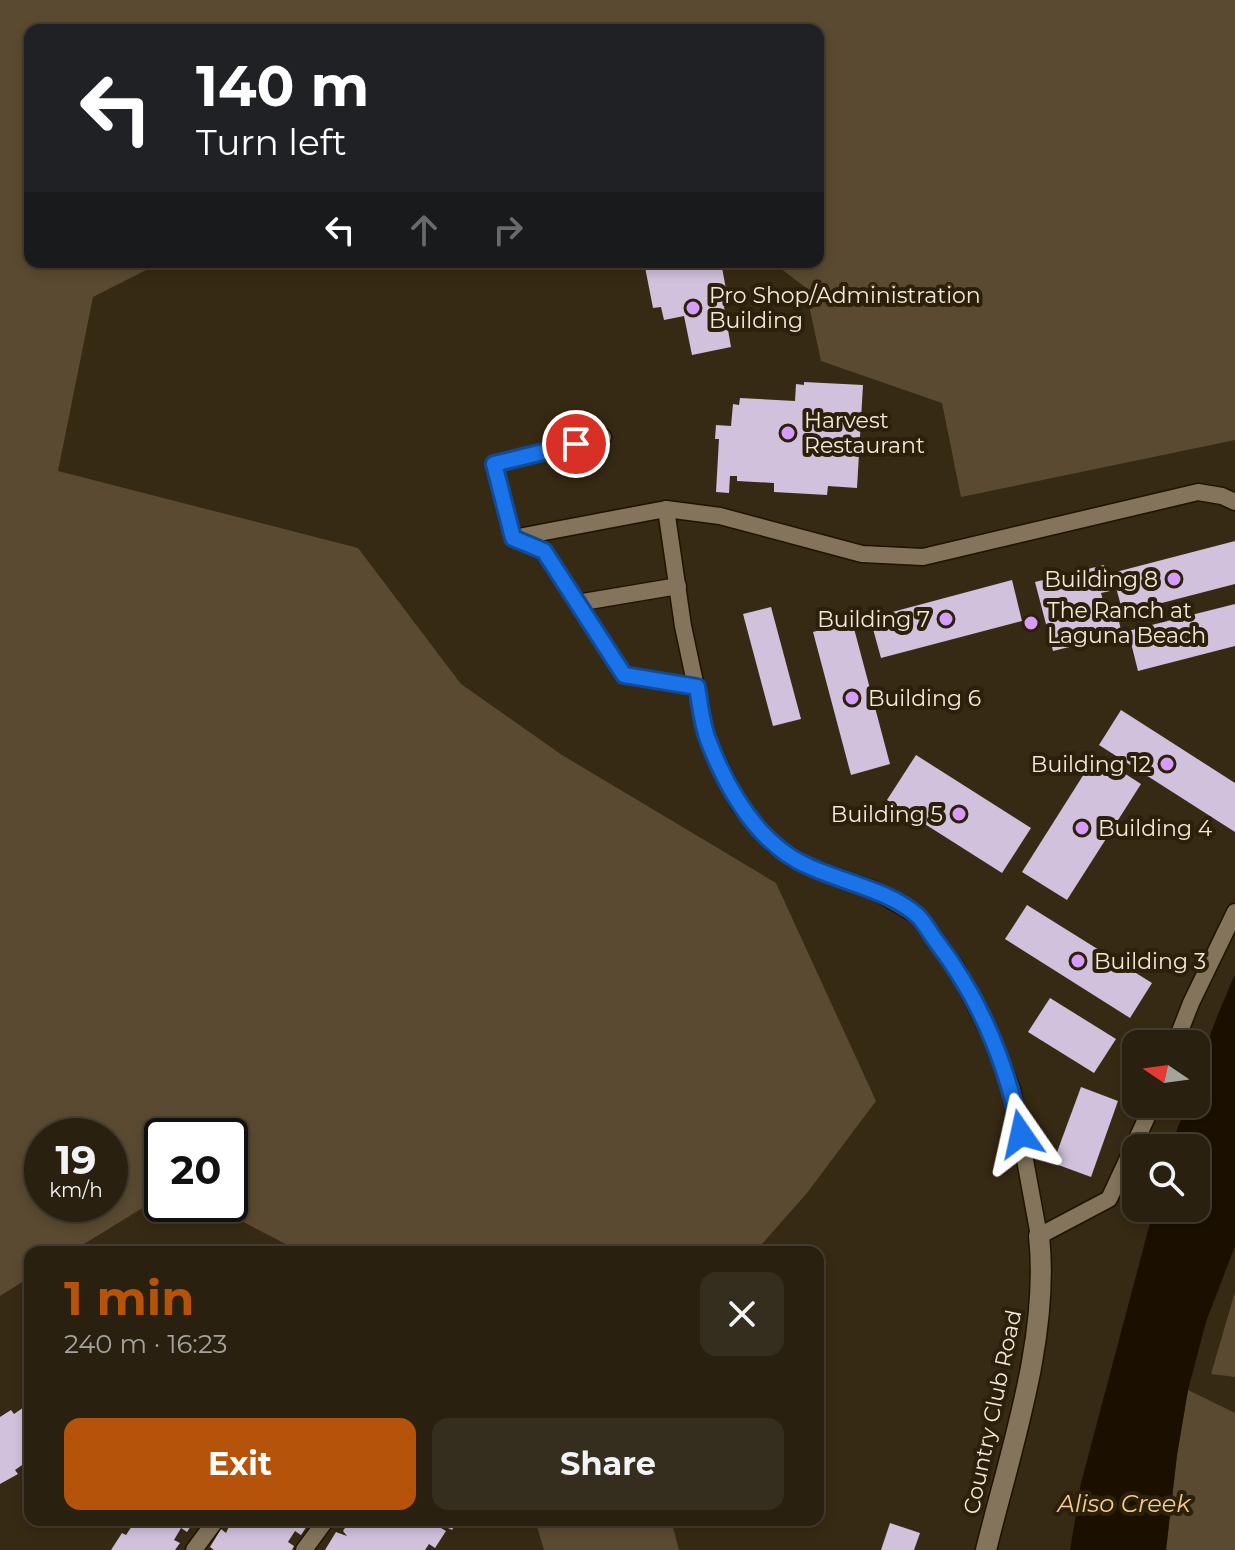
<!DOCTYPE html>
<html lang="en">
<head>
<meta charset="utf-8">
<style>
	:root { --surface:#29200f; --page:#352d1d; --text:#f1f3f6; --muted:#a5a39e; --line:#453e2f; --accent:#b45309 }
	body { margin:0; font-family:Montserrat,sans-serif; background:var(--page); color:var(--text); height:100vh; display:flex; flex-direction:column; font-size:30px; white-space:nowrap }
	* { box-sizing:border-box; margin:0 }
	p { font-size:26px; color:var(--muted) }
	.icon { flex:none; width:44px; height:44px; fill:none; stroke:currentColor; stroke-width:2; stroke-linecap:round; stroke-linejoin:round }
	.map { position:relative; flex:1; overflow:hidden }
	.drawer { position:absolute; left:24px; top:1246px; width:800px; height:280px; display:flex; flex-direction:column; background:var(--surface); border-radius:16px; box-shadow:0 4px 12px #0003,0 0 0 2px var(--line) }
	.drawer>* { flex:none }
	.guide { position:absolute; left:24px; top:24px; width:800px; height:244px; border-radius:16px; box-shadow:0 4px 12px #0003,0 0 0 2px var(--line); background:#202124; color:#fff; overflow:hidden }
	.needle { width:52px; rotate:283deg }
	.fabs { position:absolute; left:1122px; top:1030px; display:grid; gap:16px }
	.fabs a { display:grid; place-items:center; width:88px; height:88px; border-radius:16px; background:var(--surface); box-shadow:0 4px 12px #0003,0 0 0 2px var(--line); font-size:40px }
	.speed { position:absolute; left:24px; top:1118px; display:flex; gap:16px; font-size:40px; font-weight:700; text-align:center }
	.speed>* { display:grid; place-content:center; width:104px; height:104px; border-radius:50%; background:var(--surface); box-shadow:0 4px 12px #0003,0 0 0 2px var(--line); line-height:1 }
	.speed small { font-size:20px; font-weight:400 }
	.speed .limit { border:4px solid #111; border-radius:12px; background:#fff; color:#111 }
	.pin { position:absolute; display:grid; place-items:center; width:68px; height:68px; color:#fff; margin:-34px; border:4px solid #fff; border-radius:50%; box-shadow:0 2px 8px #0007 }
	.me { position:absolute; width:88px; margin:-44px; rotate:349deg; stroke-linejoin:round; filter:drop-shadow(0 0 6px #0008) }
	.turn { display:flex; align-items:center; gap:28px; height:168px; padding:0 40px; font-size:36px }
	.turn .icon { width:104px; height:104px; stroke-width:2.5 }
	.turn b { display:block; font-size:56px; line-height:68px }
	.lanes { display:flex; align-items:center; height:76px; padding:0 40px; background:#0003; justify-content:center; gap:40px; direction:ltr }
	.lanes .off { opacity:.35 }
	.round { display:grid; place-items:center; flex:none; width:84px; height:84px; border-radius:16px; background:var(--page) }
	.overview { display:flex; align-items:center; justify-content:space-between; height:136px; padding:0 40px }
	h1 { font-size:48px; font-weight:700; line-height:60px; color:var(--accent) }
	.cta { display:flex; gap:16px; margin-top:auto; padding:16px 40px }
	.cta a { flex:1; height:92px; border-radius:16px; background:var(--accent); color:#fff; font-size:32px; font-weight:700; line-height:92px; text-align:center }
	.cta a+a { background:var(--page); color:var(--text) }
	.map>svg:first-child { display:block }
	.green { fill:#5a4a31; fill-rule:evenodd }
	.water { fill:#1b1000 }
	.building { fill:#d1c1dc }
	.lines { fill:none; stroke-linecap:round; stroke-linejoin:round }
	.lane-casing { stroke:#1f1200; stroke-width:19 }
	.street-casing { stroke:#1f1200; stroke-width:23 }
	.lane { stroke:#84745c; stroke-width:16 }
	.street { stroke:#84745c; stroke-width:20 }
	.route-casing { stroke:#114b97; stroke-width:20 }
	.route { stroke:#1a73e8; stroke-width:14 }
	.poi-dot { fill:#d59cfb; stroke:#2d200a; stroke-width:3 }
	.labels { text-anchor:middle; stroke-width:8; stroke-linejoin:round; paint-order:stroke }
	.poi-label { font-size:22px; fill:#f2e9dc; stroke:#2d200a; text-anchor:start }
	.street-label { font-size:22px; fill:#f2e9dc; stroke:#2d200a }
	.water-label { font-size:24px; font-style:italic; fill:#f4cd8d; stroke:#2d200a }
</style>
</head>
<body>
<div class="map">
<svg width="1235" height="1550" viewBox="0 0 1235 1550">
	<rect width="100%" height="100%" fill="#372a14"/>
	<g class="green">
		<path d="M 0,0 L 1235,0 L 1235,440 L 961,497 L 942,403 L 821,361 L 805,287 L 772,262 L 818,262 L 818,30 L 30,30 L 30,262 L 162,262 L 93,297 L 58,471 L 358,548 L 461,684 L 562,755 L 776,883 L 876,1101 L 807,1193 L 755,1252 L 301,1252 L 209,1204 L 230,1204 L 230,1136 L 162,1136 L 162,1196 L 71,1252 L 30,1252 L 30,1277 L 0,1296 ZM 42,1136 L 110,1136 L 110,1204 L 42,1204 Z"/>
		<path d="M 1235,1292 L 1235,1377 L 1211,1374 Z"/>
		<path d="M 1188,1390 L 1235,1413 L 1235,1550 L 1166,1550 L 1177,1455 Z"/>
		<path d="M 535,1520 L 671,1520 L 679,1550 L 544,1550 Z"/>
	</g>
	<path class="water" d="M 1235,974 L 1235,1246 L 1206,1322 L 1188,1390 L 1177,1455 L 1166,1550 L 1070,1550 L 1081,1483 L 1154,1208 L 1196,1208 L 1196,1148 L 1170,1148 L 1187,1104 L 1196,1104 C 1196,1060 1218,1015 1235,974 Z"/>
	<g class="building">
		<path d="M 644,262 L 721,262 L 729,306 L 724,307 L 731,347 L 692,355 L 684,316 L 664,320 L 661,307 L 653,308 Z"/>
		<path d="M 804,382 L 863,385 L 857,488 L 828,486 L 827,495 L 774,492 L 774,483 L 737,481 L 737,476 L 730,476 L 729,493 L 716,492 L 719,439 L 715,439 L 716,425 L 731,426 L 733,404 L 739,405 L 740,398 L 795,401 L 796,384 L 804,385 Z"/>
		<path d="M 1235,541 L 1235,584 L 1123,613 L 1112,573 Z"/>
		<path d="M 1104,565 L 1110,591 L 1101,593 L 1105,608 L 1115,605 L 1122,634 L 1053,651 L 1035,582 Z"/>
		<path d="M 1012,580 L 1022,621 L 881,658 L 870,618 Z"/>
		<path d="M 1235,604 L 1235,646 L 1138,671 L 1128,631 Z"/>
		<path d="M 771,607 L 801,719 L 773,726 L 743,614 Z"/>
		<path d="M 852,621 L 890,764 L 851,775 L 813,632 Z"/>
		<path d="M 1121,710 L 1235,783 L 1235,832 L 1099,745 Z"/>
		<path d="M 916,755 L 1031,828 L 1002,873 L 887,800 Z"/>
		<path d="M 1096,755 L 1141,784 L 1067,900 L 1022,872 Z"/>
		<path d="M 1027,905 L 1152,983 L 1130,1018 L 1005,939 Z"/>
		<path d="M 1050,998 L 1116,1039 L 1094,1073 L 1028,1032 Z"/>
		<path d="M 1081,1087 L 1118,1101 L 1091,1177 L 1053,1163 Z"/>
		<path d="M 27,1405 L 30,1409 L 30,1422 L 24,1426 L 30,1435 L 30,1466 L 28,1461 L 15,1470 L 18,1474 L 0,1484 L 0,1417 L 11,1410 L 14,1414 Z"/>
		<path d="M 136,1520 L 195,1520 L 187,1532 L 181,1528 L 174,1540 L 180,1543 L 175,1550 L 111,1550 L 122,1533 L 126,1535 Z"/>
		<path d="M 232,1520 L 311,1520 L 301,1535 L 295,1531 L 288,1542 L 294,1546 L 292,1550 L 214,1550 L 210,1547 L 221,1529 L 226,1533 Z"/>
		<path d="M 350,1520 L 458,1520 L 452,1530 L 442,1525 L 441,1528 L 446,1531 L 435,1548 L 429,1544 L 425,1550 L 325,1550 L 336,1532 L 347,1536 L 343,1531 Z"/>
		<path d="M 890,1523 L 920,1533 L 914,1550 L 881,1550 Z"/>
	</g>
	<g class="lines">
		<g class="lane-casing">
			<g id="lane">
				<path d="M 603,437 L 494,464 L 513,538 L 544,551 L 624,675 L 697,687"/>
				<path d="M 666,509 L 683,626 L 707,739 L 739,805 L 773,844 L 806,866 L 872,889 L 918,916 L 957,969 L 990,1034 L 1012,1089 L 1039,1236 L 1109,1199 L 1153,1104"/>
				<path d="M 513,538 L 666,509 L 720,516 L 862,554 L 923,557 L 1198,492 L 1222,496 L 1235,502"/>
				<path d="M 577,603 L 678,586"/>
				<path d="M 1175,1044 L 1191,1003 L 1235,912"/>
				<path d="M 194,1550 L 216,1520"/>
				<path d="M 304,1550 L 326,1520"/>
			</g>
		</g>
		<g class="street-casing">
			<path id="street" d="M 986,1550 C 1010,1452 1050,1337 1039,1236"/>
		</g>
		<use href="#lane" class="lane"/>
		<use href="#street" class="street"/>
	</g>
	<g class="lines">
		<g class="route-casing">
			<path id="route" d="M 576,444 L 494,464 L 513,538 L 544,551 L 624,675 L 697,687 C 700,704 702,724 708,740 C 727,789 758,844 808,866 C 842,882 889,890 918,916 C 925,923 930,933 936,941 C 979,997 1007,1065 1021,1134"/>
		</g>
		<use href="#route" class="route"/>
	</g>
	<g class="poi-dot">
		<circle cx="693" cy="308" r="8"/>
		<circle cx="788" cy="433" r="8"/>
		<circle cx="1174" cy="579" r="8"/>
		<circle cx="946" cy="619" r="8"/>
		<circle cx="1031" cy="623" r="8"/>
		<circle cx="852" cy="698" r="8"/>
		<circle cx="1167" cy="764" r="8"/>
		<circle cx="959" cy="814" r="8"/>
		<circle cx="1082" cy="828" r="8"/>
		<circle cx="1078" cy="961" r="8"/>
	</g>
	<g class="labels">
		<g class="poi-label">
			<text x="709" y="303">Pro Shop/Administration<tspan x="709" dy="25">Building</tspan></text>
			<text x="804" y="428">Harvest<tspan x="804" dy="25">Restaurant</tspan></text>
			<text x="1158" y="587" text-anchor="end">Building 8</text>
			<text x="1047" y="618">The Ranch at<tspan x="1047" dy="25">Laguna Beach</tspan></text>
			<text x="930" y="627" text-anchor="end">Building 7</text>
			<text x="868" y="706">Building 6</text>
			<text x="1151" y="772" text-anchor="end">Building 12</text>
			<text x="943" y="822" text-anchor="end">Building 5</text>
			<text x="1098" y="836">Building 4</text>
			<text x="1094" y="969">Building 3</text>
		</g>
		<g class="street-label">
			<text transform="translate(992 1412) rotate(-78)" y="8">Country Club Road</text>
		</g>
		<g class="water-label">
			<text x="1124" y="1512">Aliso Creek</text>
		</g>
	</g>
</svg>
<div class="fabs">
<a><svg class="needle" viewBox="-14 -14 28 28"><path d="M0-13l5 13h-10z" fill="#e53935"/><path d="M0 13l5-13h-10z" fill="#a5a39e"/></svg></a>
<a><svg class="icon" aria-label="search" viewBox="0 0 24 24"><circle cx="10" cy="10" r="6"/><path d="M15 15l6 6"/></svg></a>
</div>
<div class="speed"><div>19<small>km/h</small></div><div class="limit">20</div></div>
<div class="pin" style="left:576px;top:444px;background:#d93025"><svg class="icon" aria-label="arrive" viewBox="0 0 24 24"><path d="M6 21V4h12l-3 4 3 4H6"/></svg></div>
<svg class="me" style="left:1021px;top:1134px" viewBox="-20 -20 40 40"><path d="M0-17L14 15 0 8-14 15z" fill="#1a73e8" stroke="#fff" stroke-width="4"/></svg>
<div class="guide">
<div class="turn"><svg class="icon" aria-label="left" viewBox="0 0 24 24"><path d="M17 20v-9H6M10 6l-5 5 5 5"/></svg><div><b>140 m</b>Turn left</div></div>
<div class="lanes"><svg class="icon" aria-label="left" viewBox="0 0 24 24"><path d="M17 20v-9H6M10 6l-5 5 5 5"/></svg><svg class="icon off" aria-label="ahead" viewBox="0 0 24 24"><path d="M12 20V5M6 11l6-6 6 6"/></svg><svg class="icon off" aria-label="right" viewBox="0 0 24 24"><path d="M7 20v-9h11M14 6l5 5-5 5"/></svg></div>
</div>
<section class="drawer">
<div class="overview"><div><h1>1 min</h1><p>240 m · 16:23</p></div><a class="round"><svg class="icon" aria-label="close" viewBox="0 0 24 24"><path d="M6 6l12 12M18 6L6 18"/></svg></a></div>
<div class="cta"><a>Exit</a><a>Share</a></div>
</section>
</div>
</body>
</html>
